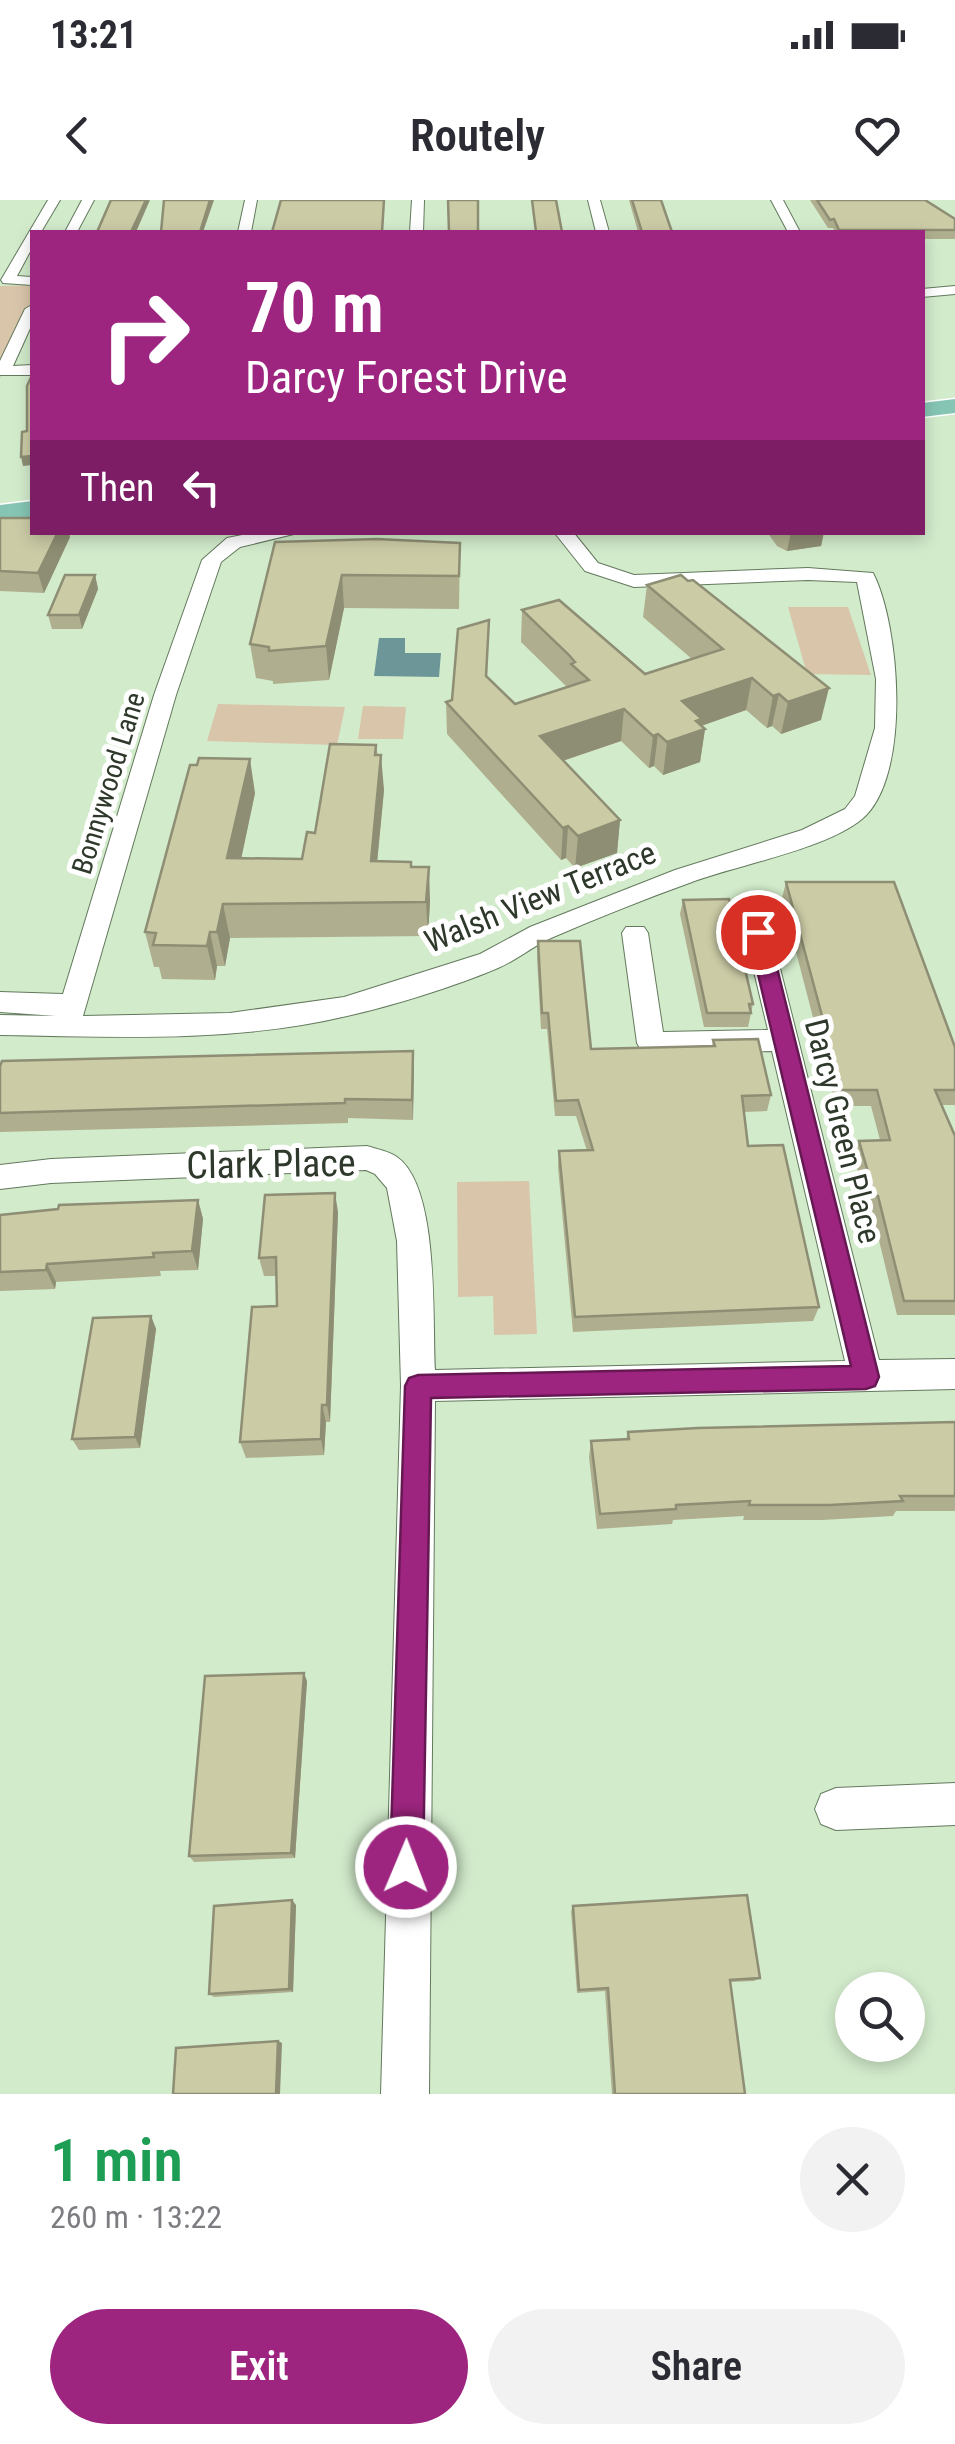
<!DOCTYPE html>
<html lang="en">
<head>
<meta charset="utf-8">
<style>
	:root { --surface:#fff; --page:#f2f2f3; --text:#2b2b33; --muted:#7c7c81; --accent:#9d257f }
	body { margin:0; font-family:"Roboto Condensed",sans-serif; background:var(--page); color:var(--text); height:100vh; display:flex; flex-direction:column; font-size:38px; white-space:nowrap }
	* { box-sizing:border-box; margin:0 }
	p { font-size:32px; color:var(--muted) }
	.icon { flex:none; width:55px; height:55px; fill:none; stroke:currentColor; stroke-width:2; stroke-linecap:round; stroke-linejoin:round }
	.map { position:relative; height:1894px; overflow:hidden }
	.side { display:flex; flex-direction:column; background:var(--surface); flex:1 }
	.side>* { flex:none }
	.top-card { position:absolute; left:30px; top:30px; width:895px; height:305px; border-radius:0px; box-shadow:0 5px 15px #0003; background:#9d257f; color:#fff; overflow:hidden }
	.tools { position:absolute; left:835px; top:1772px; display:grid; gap:20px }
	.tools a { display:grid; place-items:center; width:90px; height:90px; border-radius:50%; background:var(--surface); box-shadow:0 5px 15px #0003; font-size:50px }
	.pin { position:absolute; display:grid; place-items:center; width:85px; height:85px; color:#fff; margin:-42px; border:5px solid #fff; border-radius:50%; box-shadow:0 2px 10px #0007 }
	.me { position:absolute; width:110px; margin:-55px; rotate:1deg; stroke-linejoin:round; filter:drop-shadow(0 0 8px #0008) }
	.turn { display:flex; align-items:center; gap:35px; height:210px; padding:0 50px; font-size:45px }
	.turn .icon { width:130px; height:130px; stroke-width:2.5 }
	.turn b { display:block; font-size:70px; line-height:85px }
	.then { display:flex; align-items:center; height:95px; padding:0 50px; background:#0003; gap:20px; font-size:38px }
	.round { display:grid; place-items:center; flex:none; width:105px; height:105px; border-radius:52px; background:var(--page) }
	.summary { display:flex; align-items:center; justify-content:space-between; height:170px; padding:0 50px }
	h1 { font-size:60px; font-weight:600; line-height:75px; color:#1e9e55 }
	.action { display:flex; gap:20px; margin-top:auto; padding:20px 50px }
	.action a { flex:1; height:115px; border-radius:60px; background:var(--accent); color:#fff; font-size:40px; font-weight:600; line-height:115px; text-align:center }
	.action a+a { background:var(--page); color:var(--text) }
	.status { display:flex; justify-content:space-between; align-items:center; height:70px; padding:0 50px; background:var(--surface); direction:ltr }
	.status svg { height:28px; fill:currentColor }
	header { display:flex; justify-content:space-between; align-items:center; height:130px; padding:0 50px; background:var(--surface); font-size:45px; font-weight:600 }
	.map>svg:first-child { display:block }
	.green { fill:#d9c5aa }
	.water { fill:#6d9699 }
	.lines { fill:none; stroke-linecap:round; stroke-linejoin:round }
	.street-casing { stroke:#63795d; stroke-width:2 }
	.primary-casing { stroke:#fff; stroke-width:3 }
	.street { fill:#fff; fill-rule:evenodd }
	.primary { fill:#86c5b3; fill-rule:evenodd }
	.wall { fill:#afaf8f }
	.shaded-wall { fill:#8e8e74 }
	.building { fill:#cbcba6; stroke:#8e8e74; stroke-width:2.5 }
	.route { fill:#9d257f; stroke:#661853; stroke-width:2.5 }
	.labels { text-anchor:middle; stroke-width:10; stroke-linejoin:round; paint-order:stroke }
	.far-street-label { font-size:28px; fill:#2e382b; stroke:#fff }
	.street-label { font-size:32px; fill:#2e382b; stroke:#fff }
	.near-street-label { font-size:38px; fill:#2e382b; stroke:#fff }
</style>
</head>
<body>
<div class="status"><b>13:21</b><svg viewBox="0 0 49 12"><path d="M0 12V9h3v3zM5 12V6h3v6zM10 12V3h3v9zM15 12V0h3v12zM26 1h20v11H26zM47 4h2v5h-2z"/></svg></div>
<header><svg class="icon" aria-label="back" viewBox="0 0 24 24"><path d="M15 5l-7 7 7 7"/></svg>Routely<svg class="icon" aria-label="heart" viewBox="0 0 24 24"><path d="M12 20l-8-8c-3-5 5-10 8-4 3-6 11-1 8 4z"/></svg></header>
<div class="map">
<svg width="955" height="1894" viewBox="0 0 955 1894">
	<rect width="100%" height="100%" fill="#d2ebcb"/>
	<g class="green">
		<path d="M 32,85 L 32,109 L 0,178 L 0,86 Z"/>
		<path d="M 788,407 L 848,407 L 871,475 L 807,474 Z"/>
		<path d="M 218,504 L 345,507 L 337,545 L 207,541 Z"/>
		<path d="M 363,506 L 406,507 L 403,539 L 358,539 Z"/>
		<path d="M 529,981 L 537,1134 L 494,1135 L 493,1096 L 458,1097 L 457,982 Z"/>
	</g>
	<path class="water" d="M 379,438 L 405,438 L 405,453 L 441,453 L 439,477 L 374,476 Z"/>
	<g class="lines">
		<g class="street-casing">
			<g id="street">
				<path d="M 48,0 L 60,0 L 41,32 L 32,32 L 32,48 L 17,76 L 32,77 L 32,85 L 3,83 L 1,80 Z"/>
				<path d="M 82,0 L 94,0 L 77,32 L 65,32 Z"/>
				<path d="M 245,0 L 257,0 L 251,32 L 238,32 Z"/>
				<path d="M 412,0 L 424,0 L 423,32 L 410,32 Z"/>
				<path d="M 588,0 L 600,0 L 609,32 L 596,32 Z"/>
				<path d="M 771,0 L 783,0 L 800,32 L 788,32 Z"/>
				<path d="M 955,86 L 955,94 L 922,97 L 922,89 Z"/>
				<path d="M 32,105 L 32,124 L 13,166 L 32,165 L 32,175 L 0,175 L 0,161 L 25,109 Z"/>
				<path d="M 257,332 L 302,332 L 240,347 L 221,362 L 176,495 L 83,816 L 230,813 L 344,797 L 480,754 L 530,727 L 675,670 L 802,630 L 845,609 L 855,596 L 875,528 L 876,479 L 857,382 L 808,380 L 634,387 L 585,371 L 554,332 L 573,332 L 598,363 L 634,375 L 808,368 L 873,373 C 900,425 912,577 862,619 C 826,649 738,665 692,682 C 645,699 597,718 551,738 C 533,746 517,760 498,768 C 456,786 392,806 347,816 C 234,843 115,837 0,835 L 0,815 L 56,816 L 0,812 L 0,792 L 63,794 L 154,495 L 202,360 L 227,338 Z"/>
				<path d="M 750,692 L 763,701 L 879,1160 L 955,1159 L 955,1189 L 435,1201 L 429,1894 L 381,1894 L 401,1186 L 397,1041 L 387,988 L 375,974 L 366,970 L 51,983 L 0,989 L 0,965 L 51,959 L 367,946 C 376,949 389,951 397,957 C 440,987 432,1121 435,1170 L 845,1161 L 772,851 L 651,853 L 641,850 L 637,843 L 622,733 L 626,727 L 644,727 L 648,733 L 663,832 L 768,830 L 737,701 Z"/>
				<path d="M 955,1583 L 955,1625 L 836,1630 L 821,1624 L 815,1609 L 821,1594 L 836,1588 Z"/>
			</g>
		</g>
		<g class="primary-casing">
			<g id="primary">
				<path d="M 955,199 L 955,213 L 922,217 L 922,203 Z"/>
				<path d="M 32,301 L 32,317 L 0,321 L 0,305 Z"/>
			</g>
		</g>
		<use href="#street" class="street"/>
		<use href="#primary" class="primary"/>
	</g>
	<g class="wall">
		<path d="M 629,0 L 661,0 L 672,32 L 638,32 Z"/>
		<path d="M 810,0 L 925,0 L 955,19 L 955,39 L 922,39 L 922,32 L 835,32 L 833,28 L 828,28 Z"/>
		<path d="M 0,318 L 70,337 L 44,393 L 0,391 Z"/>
		<path d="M 767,332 L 824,332 L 821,346 L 787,351 L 777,346 Z"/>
		<path d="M 275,342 L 460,343 L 459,409 L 344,408 L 329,480 L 273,484 L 273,481 L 256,478 L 250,444 Z"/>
		<path d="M 95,375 L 98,389 L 82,429 L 52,429 L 48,415 Z"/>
		<path d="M 647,385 L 821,520 L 781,534 L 772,526 L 767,528 L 746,510 L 701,526 L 705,529 L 700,562 L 663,575 L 654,566 L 649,568 L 621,541 L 563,561 L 620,620 L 617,653 L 575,668 L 566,658 L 561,660 L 447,534 L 446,502 L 452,500 L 489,420 L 487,477 L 515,504 L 567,487 L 521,442 L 522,410 L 645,474 L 692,459 L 643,417 Z"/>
		<path d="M 376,545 L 384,590 L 377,661 L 411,667 L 430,701 L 428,736 L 230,738 L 225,766 L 217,766 L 215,780 L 162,779 L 159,767 L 154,767 L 145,732 L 255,593 L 241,658 L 302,659 L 315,633 Z"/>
		<path d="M 786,682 L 955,847 L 955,905 L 942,905 L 955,936 L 955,1115 L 897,1115 L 872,1011 L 868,1011 L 854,956 L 859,941 L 880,940 L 871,906 L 836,906 L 782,698 Z"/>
		<path d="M 683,700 L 753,804 L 748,827 L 704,827 L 680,714 Z"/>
		<path d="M 538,741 L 591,849 L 712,846 L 713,840 L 771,895 L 767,911 L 744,912 L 748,946 L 819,1107 L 813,1121 L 573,1132 L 558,967 L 559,951 L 587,951 L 576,916 L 555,916 L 547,829 L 541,829 L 537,758 Z"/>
		<path d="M 413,851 L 413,920 L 348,918 L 348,923 L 0,932 L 0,866 Z"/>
		<path d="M 198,1000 L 203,1019 L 198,1070 L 160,1071 L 161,1076 L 56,1082 L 55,1089 L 0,1091 L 0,1015 Z"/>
		<path d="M 338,1012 L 330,1222 L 326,1222 L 324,1255 L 246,1258 L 240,1242 L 277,1106 L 277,1076 L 264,1076 L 259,1058 Z"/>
		<path d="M 151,1116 L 156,1129 L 140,1248 L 79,1250 L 72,1239 Z"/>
		<path d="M 955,1222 L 955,1311 L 896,1311 L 893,1316 L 822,1320 L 743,1320 L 744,1316 L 673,1320 L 672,1324 L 597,1329 L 589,1257 L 591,1241 L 626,1239 L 628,1232 Z"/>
		<path d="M 307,1481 L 295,1658 L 194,1662 L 189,1656 Z"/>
		<path d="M 296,1705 L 293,1792 L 214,1797 L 209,1794 Z"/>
		<path d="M 573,1706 L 760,1778 L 754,1781 L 730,1782 L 745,1894 L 612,1894 L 605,1791 L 577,1793 L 571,1711 Z"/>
	</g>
	<g class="shaded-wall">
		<path d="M 146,0 L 150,0 L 136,32 L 131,32 Z"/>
		<path d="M 210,0 L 214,0 L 203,32 L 200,32 Z"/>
		<path d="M 32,256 L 32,265 L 23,266 L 21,257 Z"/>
		<path d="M 58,332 L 69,332 L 70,337 L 44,393 L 38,373 Z"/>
		<path d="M 791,332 L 824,332 L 821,346 L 787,351 Z"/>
		<path d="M 95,375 L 98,389 L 82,429 L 79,415 Z"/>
		<path d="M 342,375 L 344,408 L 329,480 L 326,446 Z"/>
		<path d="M 752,478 L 746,510 L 701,526 L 705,529 L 700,562 L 663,575 L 667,542 L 682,501 Z"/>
		<path d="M 829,488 L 821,520 L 781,534 L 788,502 Z"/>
		<path d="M 779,494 L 772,526 L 767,528 L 773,496 Z"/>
		<path d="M 624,509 L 621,541 L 538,569 L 540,536 Z"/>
		<path d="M 658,534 L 654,566 L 649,568 L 653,536 Z"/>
		<path d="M 381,555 L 384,590 L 374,695 L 371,661 Z"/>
		<path d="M 250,559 L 255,593 L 234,693 L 227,658 Z"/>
		<path d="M 620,620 L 617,653 L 575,668 L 578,636 Z"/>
		<path d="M 568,626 L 566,658 L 561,660 L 563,628 Z"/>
		<path d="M 429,667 L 430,701 L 428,736 L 426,702 Z"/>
		<path d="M 223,704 L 230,738 L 225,766 L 217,732 Z"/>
		<path d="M 210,732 L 217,766 L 215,780 L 207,746 Z"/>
		<path d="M 413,851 L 414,871 L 413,920 L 412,900 Z"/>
		<path d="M 335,993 L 338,1012 L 330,1222 L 327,1205 Z"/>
		<path d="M 198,1000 L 203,1019 L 198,1070 L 192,1051 Z"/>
		<path d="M 47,1064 L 56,1082 L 55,1089 L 46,1070 Z"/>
		<path d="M 151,1116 L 156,1129 L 140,1248 L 135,1237 Z"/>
		<path d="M 322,1205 L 326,1222 L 324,1255 L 321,1239 Z"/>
		<path d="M 304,1473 L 307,1481 L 295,1658 L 291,1653 Z"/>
		<path d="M 292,1700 L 296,1705 L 293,1792 L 289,1789 Z"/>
		<path d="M 278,1841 L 282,1843 L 280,1894 L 276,1894 Z"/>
	</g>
	<g class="building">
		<path d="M 111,0 L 146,0 L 131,32 L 97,32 Z"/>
		<path d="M 164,0 L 210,0 L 200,32 L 161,32 Z"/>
		<path d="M 281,0 L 384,0 L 382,32 L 272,32 Z"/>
		<path d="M 448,0 L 478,0 L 478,32 L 449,32 Z"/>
		<path d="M 532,0 L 556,0 L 562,32 L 536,32 Z"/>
		<path d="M 632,0 L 661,0 L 672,32 L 642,32 Z"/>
		<path d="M 817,0 L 925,0 L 955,19 L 955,30 L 839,30 L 834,19 L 830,20 Z"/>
		<path d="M 32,175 L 32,256 L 21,257 L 22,232 L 27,231 L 27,186 Z"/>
		<path d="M 0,318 L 32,318 L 32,332 L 58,332 L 38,373 L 0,371 Z"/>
		<path d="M 377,339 L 460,343 L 459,376 L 342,375 L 326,446 L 269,451 L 269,447 L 250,444 L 275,342 Z"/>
		<path d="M 65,375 L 95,375 L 79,415 L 48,415 Z"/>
		<path d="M 681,375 L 688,381 L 693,380 L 829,488 L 788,502 L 779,494 L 773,496 L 752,478 L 682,501 L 702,519 L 696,521 L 705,529 L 667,542 L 658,534 L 653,536 L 624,509 L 540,536 L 620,620 L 578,636 L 568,626 L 563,628 L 446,502 L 452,500 L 458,429 L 489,420 L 486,476 L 515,504 L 589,480 L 571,464 L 575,462 L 569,455 L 522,410 L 559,400 L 645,474 L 723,449 L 647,385 Z"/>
		<path d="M 330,544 L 376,545 L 375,555 L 381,555 L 371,661 L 411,662 L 411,667 L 429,667 L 426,702 L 223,704 L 217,732 L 210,732 L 207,746 L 153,745 L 156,733 L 145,732 L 190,565 L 197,565 L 199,558 L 250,559 L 227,658 L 302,659 L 307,632 L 315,633 Z"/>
		<path d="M 786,682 L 894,682 L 955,847 L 955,890 L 935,890 L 955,936 L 955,1101 L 904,1101 L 878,996 L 875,996 L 859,941 L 890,940 L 877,890 L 842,890 Z"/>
		<path d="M 729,699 L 753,804 L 749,804 L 751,813 L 707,813 L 683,700 Z"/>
		<path d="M 538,741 L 580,741 L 591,849 L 715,846 L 713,840 L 758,839 L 771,895 L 742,896 L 748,946 L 783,945 L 819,1107 L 575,1117 L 559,951 L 593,950 L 578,900 L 556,901 L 548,813 L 542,813 Z"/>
		<path d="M 413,851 L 412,900 L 345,899 L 345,903 L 0,913 L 0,866 L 2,861 Z"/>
		<path d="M 335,993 L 327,1205 L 322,1205 L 321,1239 L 240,1242 L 252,1107 L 277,1106 L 276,1057 L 259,1058 L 265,995 Z"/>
		<path d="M 198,1000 L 192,1051 L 153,1053 L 154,1057 L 47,1064 L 46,1070 L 0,1072 L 0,1015 L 58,1009 L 59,1005 Z"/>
		<path d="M 151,1116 L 135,1237 L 72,1239 L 93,1118 Z"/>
		<path d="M 955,1222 L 955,1296 L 900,1296 L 903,1301 L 830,1305 L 749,1305 L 750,1301 L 676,1305 L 676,1309 L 600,1314 L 591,1241 L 629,1239 L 628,1232 L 698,1228 Z"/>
		<path d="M 304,1473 L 291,1653 L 189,1656 L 205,1476 Z"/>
		<path d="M 747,1695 L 760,1778 L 730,1780 L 745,1894 L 615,1894 L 608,1788 L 579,1790 L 573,1706 Z"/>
		<path d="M 292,1700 L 289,1789 L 209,1794 L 214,1706 Z"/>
		<path d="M 278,1841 L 276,1894 L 173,1894 L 176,1848 Z"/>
	</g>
	<path class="route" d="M 758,725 L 768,732 L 879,1177 L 875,1186 L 866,1189 L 431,1198 L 423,1667 L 418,1679 L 406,1683 L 395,1679 L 390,1667 L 405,1186 L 409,1178 L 418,1175 L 851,1166 L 748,732 Z"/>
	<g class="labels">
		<g class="far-street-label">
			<text transform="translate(108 583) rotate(-73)" y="10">Bonnywood Lane</text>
		</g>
		<g class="street-label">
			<text transform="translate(540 697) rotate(-22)" y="11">Walsh View Terrace</text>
			<text transform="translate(843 931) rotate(76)" y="11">Darcy Green Place</text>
		</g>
		<g class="near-street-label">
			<text transform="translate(271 964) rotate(-1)" y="13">Clark Place</text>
		</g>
	</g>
</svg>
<div class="tools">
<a><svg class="icon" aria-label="search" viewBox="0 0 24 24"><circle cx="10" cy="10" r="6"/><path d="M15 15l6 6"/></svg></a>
</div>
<div class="pin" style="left:758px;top:732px;background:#d93025"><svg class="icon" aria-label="arrive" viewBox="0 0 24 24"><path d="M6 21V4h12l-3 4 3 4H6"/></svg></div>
<svg class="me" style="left:406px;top:1667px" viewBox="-20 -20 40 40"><circle r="17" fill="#9d257f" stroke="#fff" stroke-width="3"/><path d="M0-11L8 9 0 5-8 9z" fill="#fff"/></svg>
<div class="top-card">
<div class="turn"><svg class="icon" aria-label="right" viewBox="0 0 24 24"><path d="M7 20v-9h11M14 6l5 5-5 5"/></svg><div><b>70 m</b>Darcy Forest Drive</div></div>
<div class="then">Then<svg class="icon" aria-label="left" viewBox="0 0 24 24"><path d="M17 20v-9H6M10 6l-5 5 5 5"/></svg></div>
</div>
</div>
<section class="side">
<div class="summary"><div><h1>1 min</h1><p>260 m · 13:22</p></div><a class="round"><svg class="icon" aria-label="close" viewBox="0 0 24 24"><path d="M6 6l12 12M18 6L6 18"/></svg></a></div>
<div class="action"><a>Exit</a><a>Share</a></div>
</section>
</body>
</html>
